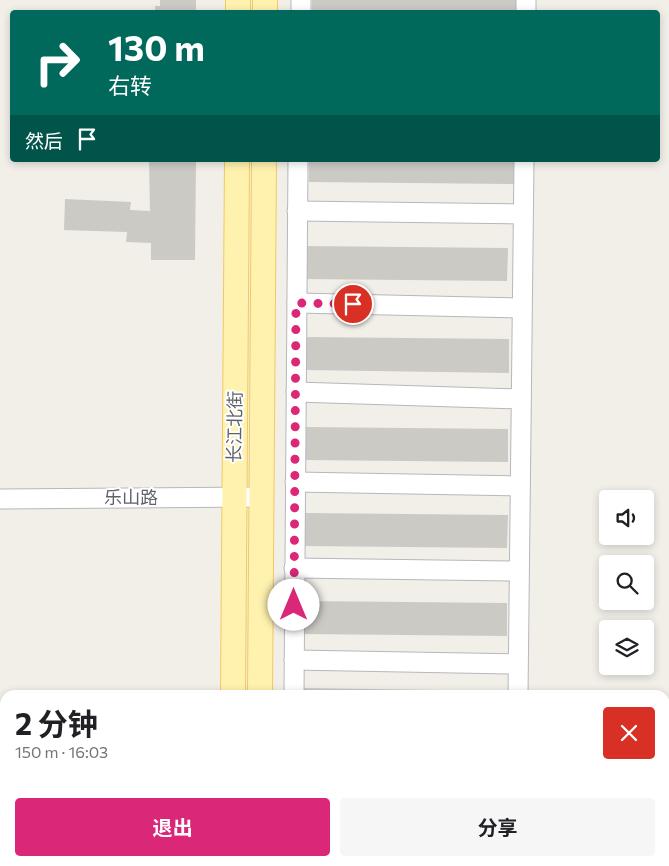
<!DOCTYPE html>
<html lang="zh">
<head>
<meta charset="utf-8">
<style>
	:root { --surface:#fff; --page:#f6f6f6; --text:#202124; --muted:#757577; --accent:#db2777 }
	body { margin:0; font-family:Commissioner,"Noto Sans SC",sans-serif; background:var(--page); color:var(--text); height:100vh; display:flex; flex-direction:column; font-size:19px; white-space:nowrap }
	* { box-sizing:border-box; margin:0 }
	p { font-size:16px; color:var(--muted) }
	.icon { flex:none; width:28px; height:28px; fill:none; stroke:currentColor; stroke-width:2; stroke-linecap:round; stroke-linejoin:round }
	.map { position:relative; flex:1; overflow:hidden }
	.panel { position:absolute; left:0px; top:690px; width:670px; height:176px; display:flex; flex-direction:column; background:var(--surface); border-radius:15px 15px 0 0; box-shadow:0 2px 8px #0003 }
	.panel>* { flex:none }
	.hud { position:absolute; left:10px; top:10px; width:650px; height:152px; border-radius:5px; box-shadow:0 2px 8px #0003; background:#00695c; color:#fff; overflow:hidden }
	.controls { position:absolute; left:599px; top:490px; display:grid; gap:10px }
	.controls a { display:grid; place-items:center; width:55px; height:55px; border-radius:5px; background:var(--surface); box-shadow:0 2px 8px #0003; font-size:25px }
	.pin { position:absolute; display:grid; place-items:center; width:42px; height:42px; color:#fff; margin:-21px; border:2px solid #fff; border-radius:50%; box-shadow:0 1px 5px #0007 }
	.me { position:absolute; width:55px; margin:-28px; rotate:0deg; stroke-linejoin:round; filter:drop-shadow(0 0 4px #0008) }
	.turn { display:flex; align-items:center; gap:18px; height:105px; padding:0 15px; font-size:22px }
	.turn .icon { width:65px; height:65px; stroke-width:2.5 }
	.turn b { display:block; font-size:35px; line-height:42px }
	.then { display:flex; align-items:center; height:48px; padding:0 15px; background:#0003; gap:10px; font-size:19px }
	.round { display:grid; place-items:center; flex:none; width:52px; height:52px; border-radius:5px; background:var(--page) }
	.head { display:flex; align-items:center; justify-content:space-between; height:85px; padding:0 15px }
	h1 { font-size:30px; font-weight:700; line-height:38px }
	.action { display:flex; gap:10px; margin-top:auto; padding:10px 15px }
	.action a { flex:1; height:58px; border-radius:5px; background:var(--accent); color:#fff; font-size:20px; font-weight:700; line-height:58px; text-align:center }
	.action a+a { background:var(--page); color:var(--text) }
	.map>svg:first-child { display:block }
	.building { fill:#cccac5 }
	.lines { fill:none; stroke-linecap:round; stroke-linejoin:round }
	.minor-casing { stroke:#b5b8bc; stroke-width:21 }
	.major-casing { stroke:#f2c960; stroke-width:26 }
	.minor { stroke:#fff; stroke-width:19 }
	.major { stroke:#fff2af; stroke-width:24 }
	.route { stroke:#db2777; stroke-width:9; stroke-dasharray:0 16.2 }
	.labels { text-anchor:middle; stroke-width:4; stroke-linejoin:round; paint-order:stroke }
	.street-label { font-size:18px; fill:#5f6368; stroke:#fff }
</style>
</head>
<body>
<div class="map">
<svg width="669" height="866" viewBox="0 0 669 866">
	<rect width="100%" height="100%" fill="#f1efe8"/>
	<g class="building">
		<path d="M 160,0 L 196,0 L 196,12 L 155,12 L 155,6 L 160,6 Z"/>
		<path d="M 312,0 L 517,0 L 516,12 L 312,12 Z"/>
		<path d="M 149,160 L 196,160 L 195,260 L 151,260 L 151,243 L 126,242 L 127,232 L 64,230 L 65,199 L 131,202 L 130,210 L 150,211 Z"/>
		<path d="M 309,160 L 514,160 L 514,184 L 309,182 Z"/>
		<path d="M 303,246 L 508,248 L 507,281 L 303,279 Z"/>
		<path d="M 304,337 L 509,339 L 509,373 L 304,370 Z"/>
		<path d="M 304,427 L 508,429 L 508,462 L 303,460 Z"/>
		<path d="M 303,513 L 508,515 L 507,548 L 303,546 Z"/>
		<path d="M 302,601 L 507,603 L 507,636 L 302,634 Z"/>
		<path d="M 302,688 L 507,691 L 507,695 L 302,695 Z"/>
		<rect x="303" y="861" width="205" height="5"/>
	</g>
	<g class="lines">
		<g class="minor-casing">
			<g id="minor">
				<path d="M 301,12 L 301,0"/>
				<path d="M 526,12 L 526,0"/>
				<path d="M 297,211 L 523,214"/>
				<path d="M 297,303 L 522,308"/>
				<path d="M 296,392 L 521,399"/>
				<path d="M 295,482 L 520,486"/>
				<path d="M 0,499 L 261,497"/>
				<path d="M 294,568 L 519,571"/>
				<path d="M 294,660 L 517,664"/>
				<path d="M 294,695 L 298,160"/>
				<path d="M 518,695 L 524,160"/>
				<path d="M 295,861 L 295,866"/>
				<path d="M 519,861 L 519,866"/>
			</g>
		</g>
		<g class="major-casing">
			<g id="major">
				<path d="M 238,12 L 238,0"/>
				<path d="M 265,12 L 265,0"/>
				<path d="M 233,695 L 237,160"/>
				<path d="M 260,695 L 264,160"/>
				<path d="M 232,866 L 232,861"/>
				<path d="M 259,866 L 259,861"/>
			</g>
		</g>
		<use href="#minor" class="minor"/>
		<use href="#major" class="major"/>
	</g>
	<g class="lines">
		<path class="route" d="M 294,605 L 296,303 L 353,304"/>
	</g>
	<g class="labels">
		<g class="street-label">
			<text transform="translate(235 427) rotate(-89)" y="6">长江北街</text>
			<text x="131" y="504">乐山路</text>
		</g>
	</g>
</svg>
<div class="controls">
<a><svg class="icon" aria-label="sound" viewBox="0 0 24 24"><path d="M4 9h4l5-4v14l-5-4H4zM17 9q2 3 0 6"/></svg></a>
<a><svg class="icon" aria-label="search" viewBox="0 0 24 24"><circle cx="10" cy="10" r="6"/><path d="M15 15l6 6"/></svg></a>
<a><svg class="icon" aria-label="layers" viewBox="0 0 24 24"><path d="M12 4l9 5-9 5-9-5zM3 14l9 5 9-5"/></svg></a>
</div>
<div class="pin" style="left:353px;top:304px;background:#d93025"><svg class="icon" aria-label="arrive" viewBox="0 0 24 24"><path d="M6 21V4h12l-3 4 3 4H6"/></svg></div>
<svg class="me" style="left:294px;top:605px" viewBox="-20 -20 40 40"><circle r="19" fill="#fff"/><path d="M0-13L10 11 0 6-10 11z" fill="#db2777"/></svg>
<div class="hud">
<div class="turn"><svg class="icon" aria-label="right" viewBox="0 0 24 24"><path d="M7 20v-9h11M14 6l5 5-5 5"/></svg><div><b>130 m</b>右转</div></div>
<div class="then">然后<svg class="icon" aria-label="arrive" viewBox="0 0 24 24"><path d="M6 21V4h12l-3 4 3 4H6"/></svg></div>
</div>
<section class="panel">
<div class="head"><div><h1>2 分钟</h1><p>150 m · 16:03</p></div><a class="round" style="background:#d93025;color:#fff"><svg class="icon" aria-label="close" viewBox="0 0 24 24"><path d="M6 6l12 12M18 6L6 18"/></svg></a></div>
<div class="action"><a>退出</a><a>分享</a></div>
</section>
</div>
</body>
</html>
